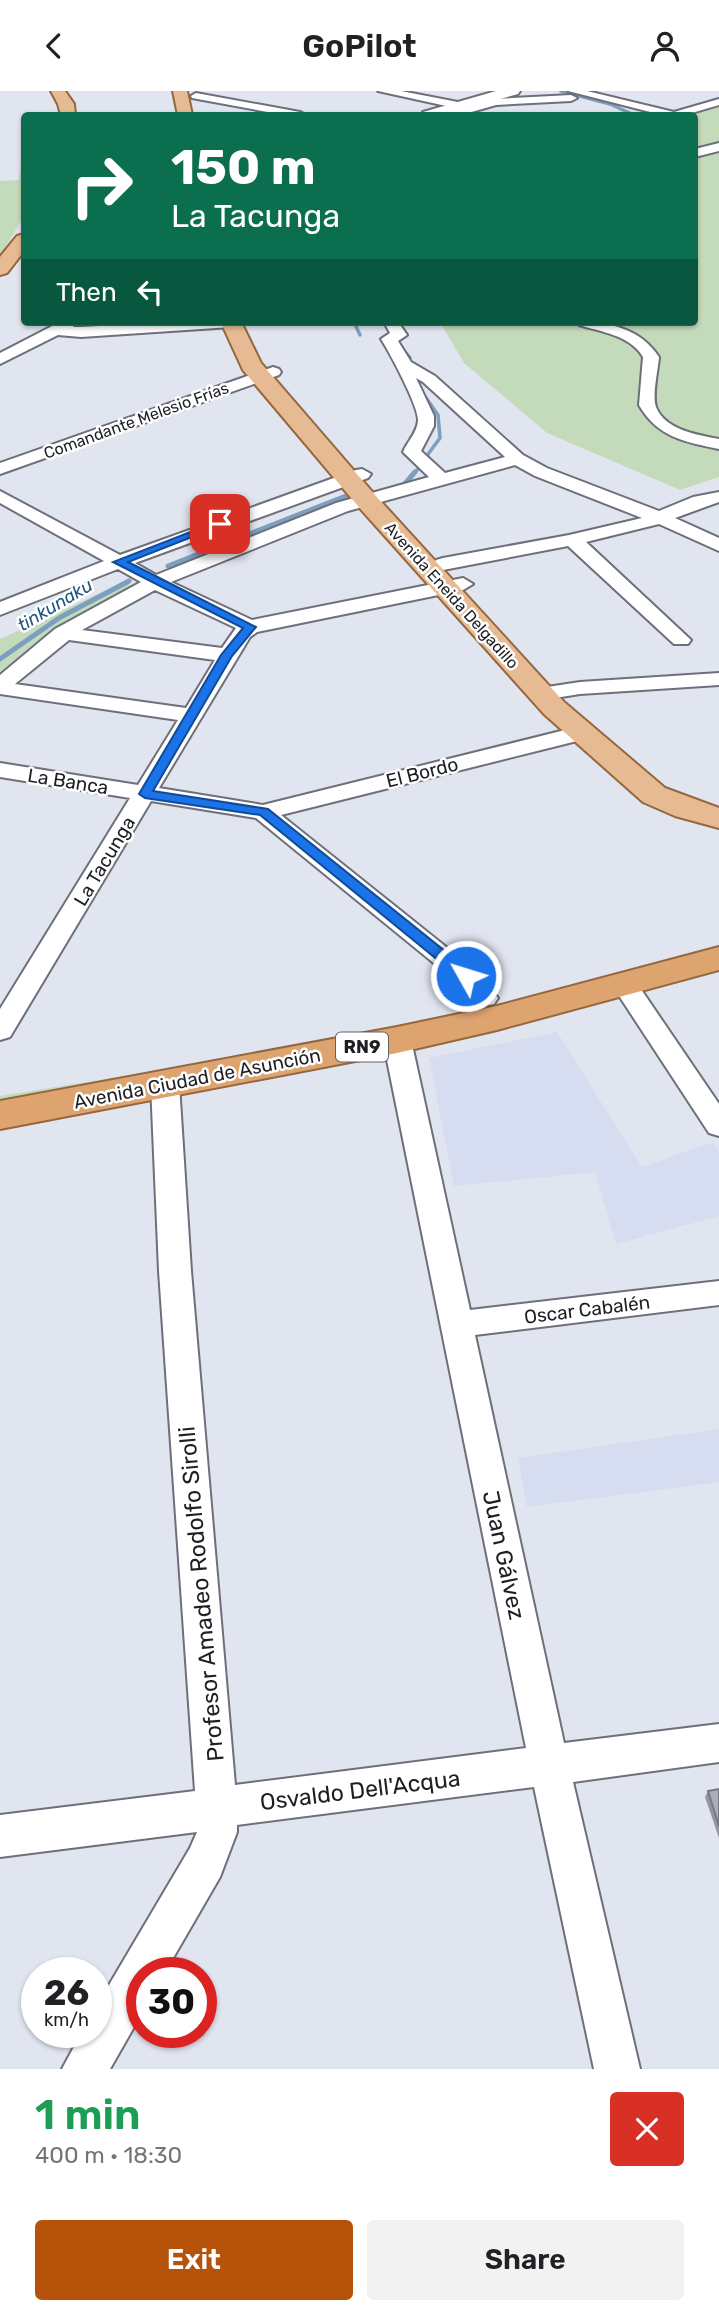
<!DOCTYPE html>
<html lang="en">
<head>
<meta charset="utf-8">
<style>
	:root { --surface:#fff; --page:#f2f2f2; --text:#202124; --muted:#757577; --accent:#b45309 }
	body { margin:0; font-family:Rubik,sans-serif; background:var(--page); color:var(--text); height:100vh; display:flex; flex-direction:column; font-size:26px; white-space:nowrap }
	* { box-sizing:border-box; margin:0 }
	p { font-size:23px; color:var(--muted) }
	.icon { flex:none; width:38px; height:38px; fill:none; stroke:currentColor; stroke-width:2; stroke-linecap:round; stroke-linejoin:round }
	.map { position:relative; height:1978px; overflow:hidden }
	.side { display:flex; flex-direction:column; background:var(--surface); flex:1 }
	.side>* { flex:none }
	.guide { position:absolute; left:21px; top:21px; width:677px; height:214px; border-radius:7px; box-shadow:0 2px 5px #0004; background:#0b6e4f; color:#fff; overflow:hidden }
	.speed { position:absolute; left:21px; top:1866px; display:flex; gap:14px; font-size:35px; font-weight:700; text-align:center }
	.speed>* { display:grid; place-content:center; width:91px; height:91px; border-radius:50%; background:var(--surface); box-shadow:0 2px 5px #0004; line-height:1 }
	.speed small { font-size:18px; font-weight:400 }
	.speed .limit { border:10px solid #d22; background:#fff; color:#111 }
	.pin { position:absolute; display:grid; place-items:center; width:60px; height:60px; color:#fff; margin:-30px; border-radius:14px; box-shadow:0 4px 10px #0006 }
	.me { position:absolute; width:77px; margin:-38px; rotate:309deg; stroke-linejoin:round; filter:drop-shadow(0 0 5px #0008) }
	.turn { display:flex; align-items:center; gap:24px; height:147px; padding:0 35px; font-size:32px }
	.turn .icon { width:91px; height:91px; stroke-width:2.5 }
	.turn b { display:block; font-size:49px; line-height:60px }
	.then { display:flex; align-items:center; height:66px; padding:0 35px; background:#0003; gap:14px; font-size:26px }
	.round { display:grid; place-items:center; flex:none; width:74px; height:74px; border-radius:7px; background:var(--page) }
	.summary { display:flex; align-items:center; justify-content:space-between; height:119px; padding:0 35px }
	h1 { font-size:42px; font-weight:600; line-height:52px; color:#1e9e55 }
	.action { display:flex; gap:14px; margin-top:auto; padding:14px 35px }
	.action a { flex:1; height:80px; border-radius:7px; background:var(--accent); color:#fff; font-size:28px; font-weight:600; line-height:80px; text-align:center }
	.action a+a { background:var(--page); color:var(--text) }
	header { display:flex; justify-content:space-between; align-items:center; height:91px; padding:0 35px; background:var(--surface); font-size:32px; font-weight:600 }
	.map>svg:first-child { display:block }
	.built { fill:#d7ddf0 }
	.green { fill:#c4dbbb }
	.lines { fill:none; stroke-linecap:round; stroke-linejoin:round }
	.stream-far1 { stroke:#7c9ebf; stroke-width:3.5 }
	.stream { stroke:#7c9ebf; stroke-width:5 }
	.minor-casing { stroke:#6d707a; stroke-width:4 }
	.secondary-casing { stroke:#6d707a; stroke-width:4 }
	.primary-casing { stroke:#95673e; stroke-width:4 }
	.trunk-casing { stroke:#95673e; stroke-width:4 }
	.minor { fill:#fff; fill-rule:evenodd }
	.secondary { fill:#fff; fill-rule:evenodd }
	.primary { fill:#e6bb94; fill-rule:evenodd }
	.trunk { fill:#dea470; fill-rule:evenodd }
	.wall { fill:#93969f }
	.building { fill:#abaeb9; stroke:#787a82; stroke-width:2 }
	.route { fill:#1a73e8; stroke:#114b97; stroke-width:2 }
	.labels { text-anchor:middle; stroke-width:5; stroke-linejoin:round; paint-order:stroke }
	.far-street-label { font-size:16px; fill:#1d1f23; stroke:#fff }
	.far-water-label { font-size:18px; font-style:italic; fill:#215581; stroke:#fff }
	.shield { fill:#fff; stroke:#616265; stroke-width:2 }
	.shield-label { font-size:18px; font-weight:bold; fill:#1d1f23 }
	.street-label { font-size:19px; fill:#1d1f23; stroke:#fff }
	.near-street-label { font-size:23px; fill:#1d1f23; stroke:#fff }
</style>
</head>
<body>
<header><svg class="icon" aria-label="back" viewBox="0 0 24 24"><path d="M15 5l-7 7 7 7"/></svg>GoPilot<svg class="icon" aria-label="person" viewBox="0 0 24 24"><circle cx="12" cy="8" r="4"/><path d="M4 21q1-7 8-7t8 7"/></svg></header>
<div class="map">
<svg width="719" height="1978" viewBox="0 0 719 1978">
	<rect width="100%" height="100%" fill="#e1e5f0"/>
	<g class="built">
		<path d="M 557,941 L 642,1076 L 713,1051 L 719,1061 L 719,1125 L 616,1153 L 595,1081 L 454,1095 L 429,967 Z"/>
		<path d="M 719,1338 L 719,1391 L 527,1416 L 518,1367 Z"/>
	</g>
	<g class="green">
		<path d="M 719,16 L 719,386 L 680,399 L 547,342 L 464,272 L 440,231 L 695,231 L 693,24 Z"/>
		<path d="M 24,47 L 24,125 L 0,166 L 0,90 L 19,89 Z"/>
		<path d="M 124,491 L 132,495 L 62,532 L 0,586 L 0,548 Z"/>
		<path d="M 452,924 L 455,928 L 0,1013 L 0,1005 L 186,975 Z"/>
	</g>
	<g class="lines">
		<g class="stream-far1">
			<path d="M 561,0 L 610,13 L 634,24"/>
			<path d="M 354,231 L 360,244"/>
			<path d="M 399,254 L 410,267"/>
			<path d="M 419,297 L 438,324 L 440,347 L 423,370"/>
			<path d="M 414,383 L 421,374"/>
		</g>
		<g class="stream">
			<path d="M 403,395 L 415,381"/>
			<path d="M 168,475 L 351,403"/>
			<path d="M 0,568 L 59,527 L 129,490"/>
		</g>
		<g class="minor-casing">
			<g id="minor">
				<path d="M 378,0 L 401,0 L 463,12 L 468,15 L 495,8 L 571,4 L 577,7 L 571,10 L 496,14 L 461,24 L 445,24 L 460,18 Z"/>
				<path d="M 568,0 L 587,0 L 674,21 L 719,8 L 719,14 L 685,24 L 662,24 Z"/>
				<path d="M 196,2 L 300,21 L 306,24 L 284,24 L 192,7 L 191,5 Z"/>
				<path d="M 719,52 L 719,60 L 695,66 L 695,58 Z"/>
				<path d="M 60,231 L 76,231 L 73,236 L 81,236 L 173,231 L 238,232 L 231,236 L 81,246 L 58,244 L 0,273 L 0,262 Z"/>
				<path d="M 384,231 L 398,231 L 407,244 L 398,250 L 411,271 L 435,285 L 523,364 L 547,377 L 659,420 L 693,406 L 719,401 L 719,411 L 675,427 L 719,447 L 719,460 L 659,433 L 586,451 L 691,549 L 688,553 L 674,553 L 568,455 L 443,479 L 436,477 L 433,473 L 436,469 L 443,467 L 569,444 L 642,427 L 535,385 L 515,374 L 348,420 L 171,491 L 252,529 L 463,487 L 473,493 L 463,499 L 257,541 L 250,546 L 159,697 L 263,714 L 581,635 L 589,637 L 592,642 L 589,647 L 281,724 L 475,879 L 498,907 L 494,913 C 475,918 468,905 457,891 L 256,727 L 151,710 L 10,946 L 0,949 L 0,918 L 130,707 L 0,686 L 0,672 L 138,694 L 178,629 L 0,603 L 0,584 L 55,538 L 141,491 L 118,478 L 0,524 L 0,511 L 104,470 L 0,412 L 0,400 L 120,464 L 356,379 L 362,378 L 371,383 L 368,387 L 135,472 L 156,484 L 336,412 L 429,386 L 403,361 C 407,351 417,342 418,330 C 419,316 390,262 381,248 L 390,242 ZM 416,287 L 423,291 L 505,366 L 445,382 L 421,360 L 434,335 L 434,325 ZM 155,499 L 236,537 L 222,557 L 82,539 ZM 69,549 L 215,569 L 186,617 L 15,593 Z"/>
				<path d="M 577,231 C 609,231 640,237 659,266 C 658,280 652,303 656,316 C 665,339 698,344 719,348 L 719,358 C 685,351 657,346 639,314 L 643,266 C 630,244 601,241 579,234 Z"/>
				<path d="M 273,276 L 279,278 L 281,281 L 279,284 L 0,383 L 0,372 Z"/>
				<path d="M 719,582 L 719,594 L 580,603 L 542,609 L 534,608 L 531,603 L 534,598 L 580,591 Z"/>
				<path d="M 625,885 L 634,888 L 719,1013 L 719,1045 L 709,1042 L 612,894 L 616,888 Z"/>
				<path d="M 397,940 L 407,942 L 411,949 L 470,1219 L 719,1190 L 719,1214 L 475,1244 L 564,1652 L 719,1633 L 719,1671 L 573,1691 L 640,1978 L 594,1978 L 534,1696 L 237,1734 L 237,1741 L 220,1786 L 165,1881 L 142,1881 L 142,1922 L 110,1978 L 62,1978 L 82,1941 L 96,1941 L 96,1916 L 190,1757 L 197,1741 L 0,1766 L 0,1724 L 195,1700 L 159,1180 L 151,993 L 155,986 L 165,983 L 175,986 L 179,993 L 191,1180 L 235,1694 L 526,1657 L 383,949 L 387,942 Z"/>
			</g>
		</g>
		<g class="secondary-casing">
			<path id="secondary" d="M 496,0 L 520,0 L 518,3 L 444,24 L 421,24 L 423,21 Z"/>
		</g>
		<g class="primary-casing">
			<g id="primary">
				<path d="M 51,0 L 65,0 L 74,13 L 75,24 L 61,24 L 58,13 Z"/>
				<path d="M 173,0 L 187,0 L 192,24 L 178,24 Z"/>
				<path d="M 24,143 L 24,160 L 7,182 L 0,184 L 0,166 L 17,145 Z"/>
				<path d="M 221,231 L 241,231 L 261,272 L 375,404 L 564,611 L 665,697 L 719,717 L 719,737 L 675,725 L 643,711 L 544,623 L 357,414 L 243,279 Z"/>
			</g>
		</g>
		<g class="trunk-casing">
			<path id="trunk" d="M 719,856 L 719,879 L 497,939 L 397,962 L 0,1038 L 0,1010 L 397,936 L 497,915 Z"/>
		</g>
		<use href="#minor" class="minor"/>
		<use href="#secondary" class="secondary"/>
		<use href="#primary" class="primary"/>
		<use href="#trunk" class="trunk"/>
	</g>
	<path class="wall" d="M 719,1698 L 719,1747 L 705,1706 L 708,1700 Z"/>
	<path class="building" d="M 719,1698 L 719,1735 L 708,1700 Z"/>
	<path class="route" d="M 216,431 L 225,433 L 128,471 L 256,536 L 232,565 L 153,700 L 268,718 L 471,881 L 473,885 L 471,888 L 461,888 L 260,724 L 145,707 L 139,703 L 221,564 L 243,537 L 113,471 Z"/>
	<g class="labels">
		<g class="far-street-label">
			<text transform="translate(136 329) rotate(-20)" y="6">Comandante Melesio Frías</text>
			<text transform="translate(452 504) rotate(48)" y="6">Avenida Eneida Delgadillo</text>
		</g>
		<g class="far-water-label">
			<text transform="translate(55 514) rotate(-31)" y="6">tinkunaku</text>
		</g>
		<rect class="shield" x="336" y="941.5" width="52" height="29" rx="5"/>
		<g class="shield-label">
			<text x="362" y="962">RN9</text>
		</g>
		<g class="street-label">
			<text transform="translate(422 681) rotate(-14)" y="7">El Bordo</text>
			<text transform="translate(68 690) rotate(9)" y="7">La Banca</text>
			<text transform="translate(104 770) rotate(-59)" y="7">La Tacunga</text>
			<text transform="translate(197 987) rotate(-11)" y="7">Avenida Ciudad de Asunción</text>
			<text transform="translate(587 1218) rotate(-7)" y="7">Oscar Cabalén</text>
		</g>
		<g class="near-street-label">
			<text transform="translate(504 1464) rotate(78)" y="8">Juan Gálvez</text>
			<text transform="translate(201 1503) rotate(-95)" y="8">Profesor Amadeo Rodolfo Sirolli</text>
			<text transform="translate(360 1699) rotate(-7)" y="8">Osvaldo Dell'Acqua</text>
		</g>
	</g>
</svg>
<div class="speed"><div>26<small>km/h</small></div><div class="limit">30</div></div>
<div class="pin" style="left:220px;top:433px;background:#d93025"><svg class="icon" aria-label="arrive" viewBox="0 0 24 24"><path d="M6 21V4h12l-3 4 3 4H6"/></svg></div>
<svg class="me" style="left:466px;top:885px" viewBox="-20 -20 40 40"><circle r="17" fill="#1a73e8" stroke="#fff" stroke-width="3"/><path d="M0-11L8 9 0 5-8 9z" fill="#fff"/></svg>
<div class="guide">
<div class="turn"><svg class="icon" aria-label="right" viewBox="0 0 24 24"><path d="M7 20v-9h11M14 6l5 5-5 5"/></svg><div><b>150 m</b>La Tacunga</div></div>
<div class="then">Then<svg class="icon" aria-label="left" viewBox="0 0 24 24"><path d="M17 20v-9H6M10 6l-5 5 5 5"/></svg></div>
</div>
</div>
<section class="side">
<div class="summary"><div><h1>1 min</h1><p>400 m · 18:30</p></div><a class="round" style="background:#d93025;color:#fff"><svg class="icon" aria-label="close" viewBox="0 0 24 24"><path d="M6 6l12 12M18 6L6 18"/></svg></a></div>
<div class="action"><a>Exit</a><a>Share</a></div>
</section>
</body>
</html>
